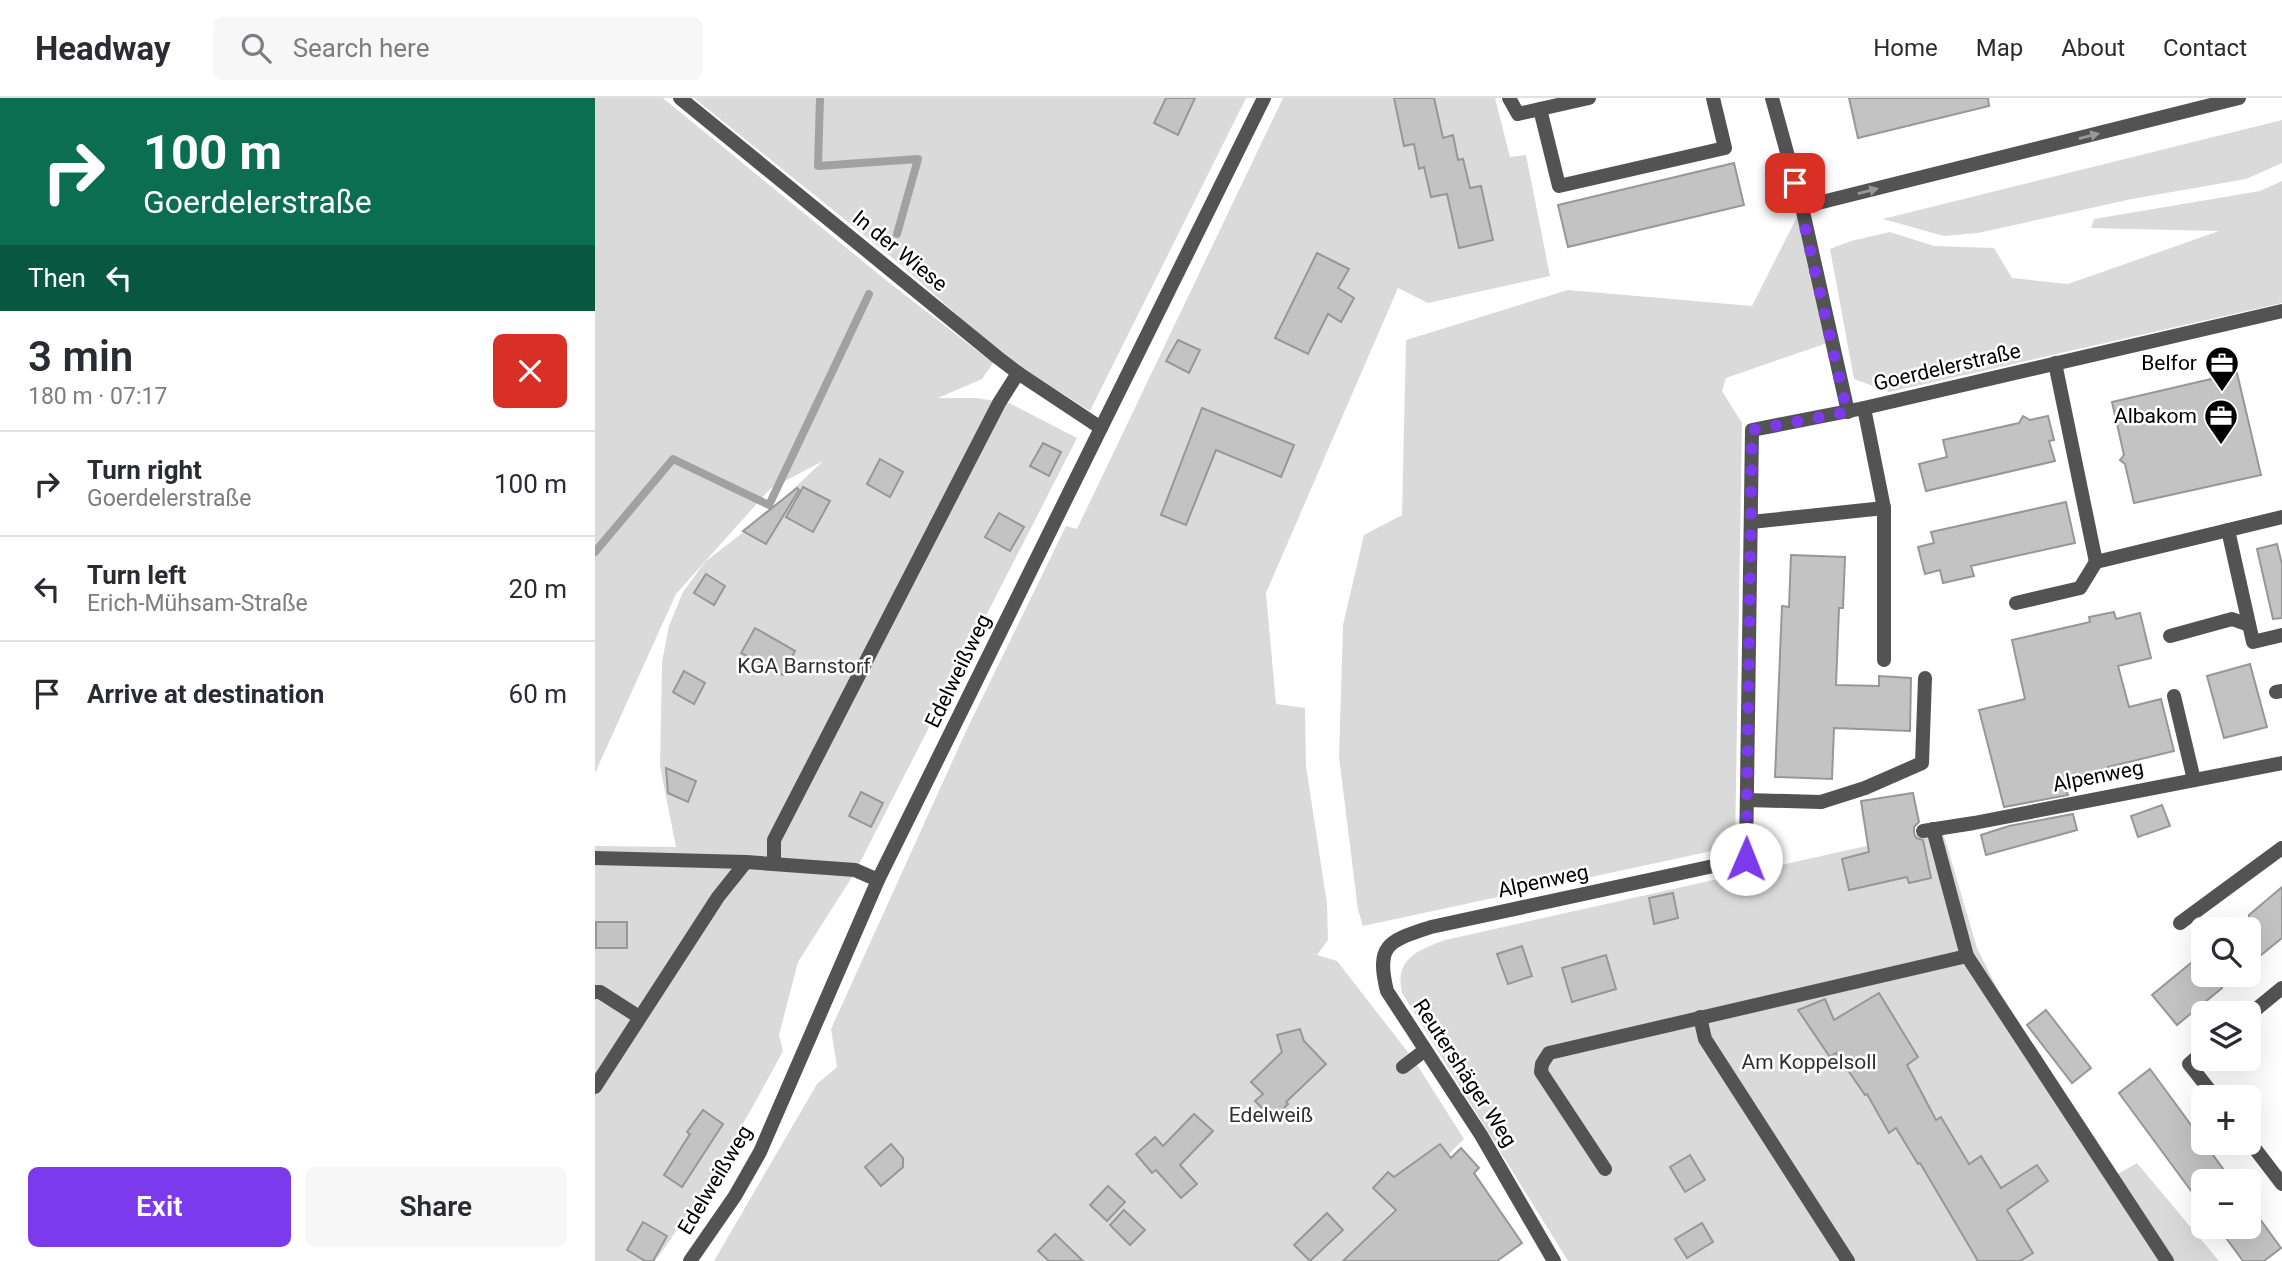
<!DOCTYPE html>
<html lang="en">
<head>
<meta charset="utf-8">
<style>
	:root { --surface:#fff; --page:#f7f7f7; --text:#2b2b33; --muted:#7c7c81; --line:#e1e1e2; --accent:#7c3aed }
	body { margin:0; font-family:Roboto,sans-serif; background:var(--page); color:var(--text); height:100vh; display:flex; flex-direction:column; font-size:26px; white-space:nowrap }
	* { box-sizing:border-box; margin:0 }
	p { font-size:23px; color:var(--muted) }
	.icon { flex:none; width:38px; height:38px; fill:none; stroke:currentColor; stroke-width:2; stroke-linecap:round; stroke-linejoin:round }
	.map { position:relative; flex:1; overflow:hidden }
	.sheet { display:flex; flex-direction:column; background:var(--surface); width:595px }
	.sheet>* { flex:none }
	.top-card { background:#0b6e4f; color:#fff; overflow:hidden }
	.fabs { position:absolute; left:1596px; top:819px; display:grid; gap:14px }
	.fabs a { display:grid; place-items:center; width:70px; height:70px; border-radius:10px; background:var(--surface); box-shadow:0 7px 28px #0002; font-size:35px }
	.pin { position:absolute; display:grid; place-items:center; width:60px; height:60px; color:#fff; margin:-30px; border-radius:14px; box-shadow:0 4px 10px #0006 }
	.me { position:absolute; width:77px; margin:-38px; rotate:1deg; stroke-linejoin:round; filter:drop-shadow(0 0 5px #0008) }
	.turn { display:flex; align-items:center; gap:24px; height:147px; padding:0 28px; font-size:32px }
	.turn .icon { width:91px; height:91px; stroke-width:2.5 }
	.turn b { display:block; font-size:49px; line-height:60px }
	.then { display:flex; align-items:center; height:66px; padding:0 28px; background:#0003; gap:14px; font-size:26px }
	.round { display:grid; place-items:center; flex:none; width:74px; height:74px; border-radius:10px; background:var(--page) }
	.head { display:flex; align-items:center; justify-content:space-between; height:119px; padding:0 28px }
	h1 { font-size:42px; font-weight:600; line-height:52px }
	.button { display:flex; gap:14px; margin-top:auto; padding:14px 28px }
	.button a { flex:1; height:80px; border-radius:10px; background:var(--accent); color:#fff; font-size:28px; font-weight:600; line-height:80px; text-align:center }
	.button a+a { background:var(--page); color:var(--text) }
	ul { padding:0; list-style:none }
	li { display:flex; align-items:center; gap:21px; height:105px; padding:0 28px; border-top:2px solid var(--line) }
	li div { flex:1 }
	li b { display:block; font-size:26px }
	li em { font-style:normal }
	header { display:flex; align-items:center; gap:42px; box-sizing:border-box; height:98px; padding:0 35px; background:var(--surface); border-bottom:2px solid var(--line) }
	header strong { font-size:33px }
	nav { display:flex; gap:38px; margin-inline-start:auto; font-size:24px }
	.search { width:490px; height:63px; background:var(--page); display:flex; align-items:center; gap:18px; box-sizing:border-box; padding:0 24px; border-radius:10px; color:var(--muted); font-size:26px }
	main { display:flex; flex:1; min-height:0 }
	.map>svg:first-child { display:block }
	.green { fill:#dadada }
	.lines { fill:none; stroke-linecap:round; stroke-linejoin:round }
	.stream { stroke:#a1a1a1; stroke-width:8 }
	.building { fill:#c3c3c3; stroke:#979797; stroke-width:2 }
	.service { stroke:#535353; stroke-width:14 }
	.minor { stroke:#535353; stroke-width:14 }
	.oneway { fill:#989898 }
	.route { stroke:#7c3aed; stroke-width:12; stroke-dasharray:0 21.6 }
	.labels { text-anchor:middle; stroke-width:5; stroke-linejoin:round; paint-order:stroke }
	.street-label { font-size:21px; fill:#000; stroke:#fff }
	.poi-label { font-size:21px; fill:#000; stroke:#fff; text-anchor:end }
	.park-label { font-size:21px; fill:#313131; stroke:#fff }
</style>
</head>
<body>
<header>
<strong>Headway</strong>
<div class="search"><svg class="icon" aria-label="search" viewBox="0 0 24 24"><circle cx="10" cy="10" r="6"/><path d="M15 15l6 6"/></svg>Search here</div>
<nav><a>Home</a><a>Map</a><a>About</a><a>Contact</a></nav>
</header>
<main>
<section class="sheet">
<div class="top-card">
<div class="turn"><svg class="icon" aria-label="right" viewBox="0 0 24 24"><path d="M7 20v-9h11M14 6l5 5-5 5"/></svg><div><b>100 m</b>Goerdelerstraße</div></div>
<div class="then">Then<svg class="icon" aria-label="left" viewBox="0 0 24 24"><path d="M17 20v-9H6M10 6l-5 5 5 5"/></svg></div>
</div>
<div class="head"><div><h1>3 min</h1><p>180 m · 07:17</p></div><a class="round" style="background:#d93025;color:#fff"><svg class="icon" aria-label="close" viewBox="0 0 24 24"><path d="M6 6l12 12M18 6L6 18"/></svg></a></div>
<ul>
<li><svg class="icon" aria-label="right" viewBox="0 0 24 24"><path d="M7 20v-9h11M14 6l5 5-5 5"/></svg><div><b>Turn right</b><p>Goerdelerstraße</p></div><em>100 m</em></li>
<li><svg class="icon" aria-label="left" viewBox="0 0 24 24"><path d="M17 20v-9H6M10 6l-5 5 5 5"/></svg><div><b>Turn left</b><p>Erich-Mühsam-Straße</p></div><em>20 m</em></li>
<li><svg class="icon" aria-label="arrive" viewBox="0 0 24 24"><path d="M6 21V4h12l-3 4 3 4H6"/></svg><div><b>Arrive at destination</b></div><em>60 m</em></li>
</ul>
<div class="button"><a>Exit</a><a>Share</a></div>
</section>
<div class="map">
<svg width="1687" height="1163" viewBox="0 0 1687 1163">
	<rect width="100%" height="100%" fill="#fff"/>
	<g class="green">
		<path d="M 0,0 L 68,0 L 292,183 L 398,265 L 387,281 L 343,300 L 381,300 L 414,305 L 482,340 L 259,776 L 203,864 L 184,937 L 188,953 C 148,1028 110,1094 60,1163 L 0,1163 L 0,748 L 81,749 L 65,668 L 67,564 L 74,528 L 88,494 L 110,464 L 174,414 L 228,363 L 175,391 L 81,496 L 0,675 Z"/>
		<path d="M 99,0 L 651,0 L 495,313 L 408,258 L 305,166 Z"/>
		<path d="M 688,0 L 900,0 L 915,59 L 931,57 L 955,178 L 833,205 L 803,190 L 671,495 L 681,606 L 710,610 L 711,668 L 732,806 L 733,842 L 722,857 L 742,863 L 819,962 L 869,1041 L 748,1163 L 119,1163 L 222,986 L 242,969 L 236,931 L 372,631 L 471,428 L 482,431 Z"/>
		<path d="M 1687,22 L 1687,65 L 1651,81 L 1537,101 L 1383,135 L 1349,138 L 1288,121 Z"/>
		<path d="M 1687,83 L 1687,205 L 1294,294 L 1259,281 L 1235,151 L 1256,143 L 1295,134 L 1339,148 L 1399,150 L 1417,180 L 1473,186 L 1624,133 L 1496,130 L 1499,121 L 1665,93 Z"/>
		<path d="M 1207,109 L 1238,243 L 1131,280 L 1127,293 L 1147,325 L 1140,748 L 768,828 L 763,812 L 744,659 L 748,527 L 769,437 L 807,417 L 811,242 L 973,192 L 1157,208 Z"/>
		<path d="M 1347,731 L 1382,850 L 1404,894 L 1573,1163 L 973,1163 L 807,895 C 799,861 823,852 850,842 Z"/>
		<path d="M 1542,1065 L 1624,1163 L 1578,1163 L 1521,1077 Z"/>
	</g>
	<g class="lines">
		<g class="stream">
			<path d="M 225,0 L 223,68 L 323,61 L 302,136"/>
			<path d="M 0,454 L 78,361 L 174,407 L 274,196"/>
		</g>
	</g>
	<g class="building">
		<path d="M 571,0 L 600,0 L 583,37 L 559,25 Z"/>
		<path d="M 799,0 L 839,0 L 848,40 L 858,37 L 863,62 L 868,61 L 875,90 L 886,88 L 898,142 L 864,150 L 852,96 L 836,99 L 829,69 L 824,71 L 819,46 L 809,48 Z"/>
		<path d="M 1254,0 L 1393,0 L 1394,8 L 1263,40 Z"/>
		<path d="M 1139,65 L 1149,107 L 973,149 L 963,107 Z"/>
		<path d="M 722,155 L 754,171 L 743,190 L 759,200 L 746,224 L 733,216 L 713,256 L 680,240 Z"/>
		<path d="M 583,242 L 605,252 L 594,275 L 571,263 Z"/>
		<path d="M 1642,275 L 1666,377 L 1539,405 L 1530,366 L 1525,362 L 1529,357 L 1517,304 Z"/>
		<path d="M 607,310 L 699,347 L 686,379 L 621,352 L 591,427 L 566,417 Z"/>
		<path d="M 1428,318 L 1435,322 L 1453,318 L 1459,342 L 1454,343 L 1460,363 L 1331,393 L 1324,366 L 1352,359 L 1348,342 L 1424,325 Z"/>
		<path d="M 448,345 L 466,354 L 454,378 L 435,368 Z"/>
		<path d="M 285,361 L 308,374 L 295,399 L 272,386 Z"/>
		<path d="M 208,389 L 235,403 L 218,434 L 191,419 Z"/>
		<path d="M 202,390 L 204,392 L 171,446 L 148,433 Z"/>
		<path d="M 1471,404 L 1480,445 L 1376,468 L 1379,478 L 1348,485 L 1345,472 L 1330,476 L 1323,449 L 1339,445 L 1336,434 Z"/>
		<path d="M 404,415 L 429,429 L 415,453 L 390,439 Z"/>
		<path d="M 1682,446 L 1687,466 L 1687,520 L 1678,521 L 1662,451 Z"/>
		<path d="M 1196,457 L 1250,459 L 1248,510 L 1244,510 L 1241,587 L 1284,588 L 1284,578 L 1316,580 L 1315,633 L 1239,630 L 1237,681 L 1180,679 L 1187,508 L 1194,509 Z"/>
		<path d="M 111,476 L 130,488 L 119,507 L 99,495 Z"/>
		<path d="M 1519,514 L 1521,521 L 1545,515 L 1556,560 L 1523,568 L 1534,609 L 1566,601 L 1579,653 L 1513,669 L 1515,675 L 1469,685 L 1473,697 L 1409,709 L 1384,612 L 1430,601 L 1417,542 L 1495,524 L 1494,519 Z"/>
		<path d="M 160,530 L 200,553 L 188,577 L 146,555 Z"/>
		<path d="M 1655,566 L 1672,629 L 1629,640 L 1612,578 Z"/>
		<path d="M 89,573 L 110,585 L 99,606 L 78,594 Z"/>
		<path d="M 71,670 L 101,683 L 93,704 L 73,695 Z"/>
		<path d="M 266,694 L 288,705 L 276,729 L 254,718 Z"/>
		<path d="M 1318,695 L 1324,724 L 1319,729 L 1319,735 L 1321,740 L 1328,742 L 1336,780 L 1314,785 L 1312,779 L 1254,792 L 1247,761 L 1274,754 L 1266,703 Z"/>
		<path d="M 1567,707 L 1575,728 L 1543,739 L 1536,718 Z"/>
		<path d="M 1478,716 L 1482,732 L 1391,757 L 1386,737 L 1414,728 Z"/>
		<path d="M 1687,789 L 1687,840 L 1654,867 L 1654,817 Z"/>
		<path d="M 1078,795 L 1083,820 L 1059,826 L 1054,800 Z"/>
		<rect x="1" y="824" width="31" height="26"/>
		<path d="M 927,848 L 937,878 L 913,886 L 902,856 Z"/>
		<path d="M 1608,855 L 1608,877 L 1617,877 L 1627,890 L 1582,927 L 1557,897 Z"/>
		<path d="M 1011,857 L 1021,891 L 977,904 L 967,870 Z"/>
		<path d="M 1284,895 L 1323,959 L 1312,967 L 1341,1022 L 1346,1019 L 1374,1066 L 1386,1058 L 1406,1090 L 1442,1067 L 1453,1083 L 1412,1112 L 1438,1155 L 1425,1163 L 1383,1163 L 1325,1065 L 1323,1066 L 1301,1030 L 1294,1035 L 1272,996 L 1270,997 L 1241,955 L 1235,959 L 1203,912 L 1230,901 L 1239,922 Z"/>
		<path d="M 1451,912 L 1496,970 L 1477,985 L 1432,927 Z"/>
		<path d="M 705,931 L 709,943 L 731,966 L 691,1004 L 693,1006 L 678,1021 L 660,1003 L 668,996 L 656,984 L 687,954 L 682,937 Z"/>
		<path d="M 1555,971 L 1637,1083 L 1608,1083 L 1608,1109 L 1524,995 Z"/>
		<path d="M 108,1012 L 128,1026 L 87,1089 L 69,1077 L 95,1036 L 92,1034 Z"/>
		<path d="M 599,1016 L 618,1033 L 585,1067 L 602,1086 L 586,1100 L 561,1072 L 557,1075 L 541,1056 L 560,1039 L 568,1048 Z"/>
		<path d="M 296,1046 L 308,1060 L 308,1069 L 286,1088 L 270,1069 Z"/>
		<path d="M 845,1046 L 856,1060 L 866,1050 L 884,1070 L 879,1075 L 927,1145 L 902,1163 L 748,1163 L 801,1112 L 778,1090 L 793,1074 L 799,1079 Z"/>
		<path d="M 1095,1057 L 1110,1082 L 1090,1094 L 1075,1069 Z"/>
		<path d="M 513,1088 L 530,1104 L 512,1123 L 495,1107 Z"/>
		<path d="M 1654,1106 L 1686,1150 L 1669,1163 L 1648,1163 L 1623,1129 L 1654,1129 Z"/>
		<path d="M 529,1112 L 550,1132 L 535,1147 L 515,1127 Z"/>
		<path d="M 732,1115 L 748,1132 L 715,1163 L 699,1147 Z"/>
		<path d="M 48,1124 L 72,1138 L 58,1163 L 50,1163 L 32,1152 Z"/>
		<path d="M 1107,1125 L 1118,1144 L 1092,1160 L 1080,1141 Z"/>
		<path d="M 460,1136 L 488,1163 L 454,1163 L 443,1153 Z"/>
	</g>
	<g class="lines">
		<g class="service">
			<path d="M 85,0 L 402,259 L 423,275 L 506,330 L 669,0"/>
			<path d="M 945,11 L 964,88 L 1130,50 L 1118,0"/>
			<path d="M 1460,265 L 1501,464 L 1687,419"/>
			<path d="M 1269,310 L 1289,410 L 1289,562"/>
			<path d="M 1156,424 L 1289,410"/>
			<path d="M 1633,432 L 1658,544 L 1687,537"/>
			<path d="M 1421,505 L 1485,490 L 1501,464"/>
			<path d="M 1575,538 L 1637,521 L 1654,527"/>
			<path d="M 1681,594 L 1687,593"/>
			<path d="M 1579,598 L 1599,682"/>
			<path d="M 1152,702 L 1226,704 L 1270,690 L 1327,665 L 1330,580"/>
			<path d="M 1338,731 L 1372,858 L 1572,1163"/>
			<path d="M 1328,733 L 1379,725 L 1687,665"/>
			<path d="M 0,760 L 151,764 L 260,772 L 283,782"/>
			<path d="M 179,766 L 179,742 L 404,305 L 423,275"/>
			<path d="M 1585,825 L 1687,750"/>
			<path d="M 0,894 L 5,894 L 44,919"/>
			<path d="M 1105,919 L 1110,941 L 1253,1163"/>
			<path d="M 808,969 L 830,952"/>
			<path d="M 0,989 L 123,799 L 151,764"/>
			<path d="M 1010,1071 L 946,974 L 947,966 L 954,955 L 1372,858"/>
		</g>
		<g class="minor">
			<path d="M 914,0 L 923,16 L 994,0"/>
			<path d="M 1177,0 L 1207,109 L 1253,314"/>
			<path d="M 1207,109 L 1644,0"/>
			<path d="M 1654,917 L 1687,890"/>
			<path d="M 1608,954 L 1594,966 L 1620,999"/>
			<path d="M 1654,1043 L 1687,1086"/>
			<path d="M 95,1163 L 140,1098 L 165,1054 L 283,782 L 506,330"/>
			<path d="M 959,1163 L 886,1037 L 792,893 C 780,845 795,843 836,829 L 1151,761 L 1157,332 L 1269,310 L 1687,213"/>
		</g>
	</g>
	<defs><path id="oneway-solid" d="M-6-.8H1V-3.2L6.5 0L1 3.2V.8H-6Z" transform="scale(1.75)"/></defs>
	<g class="oneway">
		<use href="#oneway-solid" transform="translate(1494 38) rotate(-14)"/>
		<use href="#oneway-solid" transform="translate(1273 93) rotate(-14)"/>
	</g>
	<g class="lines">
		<path class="route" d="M 1151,761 L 1157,332 L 1252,314 L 1200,85"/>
	</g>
	<defs>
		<g id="office-pin" transform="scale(1.75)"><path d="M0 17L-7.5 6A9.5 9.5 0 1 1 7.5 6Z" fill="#000" stroke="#fff"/><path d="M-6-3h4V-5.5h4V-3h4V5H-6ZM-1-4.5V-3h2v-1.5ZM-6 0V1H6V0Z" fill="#fff"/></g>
	</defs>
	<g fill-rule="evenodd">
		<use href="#office-pin" x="1627" y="265"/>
		<use href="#office-pin" x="1626" y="318"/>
	</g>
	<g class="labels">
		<g class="street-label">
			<text transform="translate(305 153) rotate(39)" y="7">In der Wiese</text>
			<text transform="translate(1352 269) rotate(-13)" y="7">Goerdelerstraße</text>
			<text transform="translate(363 573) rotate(-64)" y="7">Edelweißweg</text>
			<text transform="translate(1503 678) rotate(-11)" y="7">Alpenweg</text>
			<text transform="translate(948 783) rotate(-12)" y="7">Alpenweg</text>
			<text transform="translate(870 975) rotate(57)" y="7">Reutershäger Weg</text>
			<text transform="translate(120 1082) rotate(-59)" y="7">Edelweißweg</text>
		</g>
		<g class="poi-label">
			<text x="1602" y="272">Belfor</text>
			<text x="1602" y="325">Albakom</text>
		</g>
		<g class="park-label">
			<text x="209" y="575">KGA Barnstorf</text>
			<text x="1214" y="971">Am Koppelsoll</text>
			<text x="676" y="1024">Edelweiß</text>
		</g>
	</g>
</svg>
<div class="fabs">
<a><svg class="icon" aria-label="search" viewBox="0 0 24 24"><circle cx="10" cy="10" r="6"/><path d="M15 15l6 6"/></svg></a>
<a><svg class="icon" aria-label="layers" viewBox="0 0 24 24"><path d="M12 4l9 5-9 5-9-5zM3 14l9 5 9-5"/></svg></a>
<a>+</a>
<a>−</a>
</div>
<div class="pin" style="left:1200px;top:85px;background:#d93025"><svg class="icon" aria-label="arrive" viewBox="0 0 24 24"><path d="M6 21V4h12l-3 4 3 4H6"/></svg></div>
<svg class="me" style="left:1151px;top:761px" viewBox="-20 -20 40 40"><circle r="19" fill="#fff"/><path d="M0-13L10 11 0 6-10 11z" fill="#7c3aed"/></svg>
</div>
</main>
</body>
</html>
